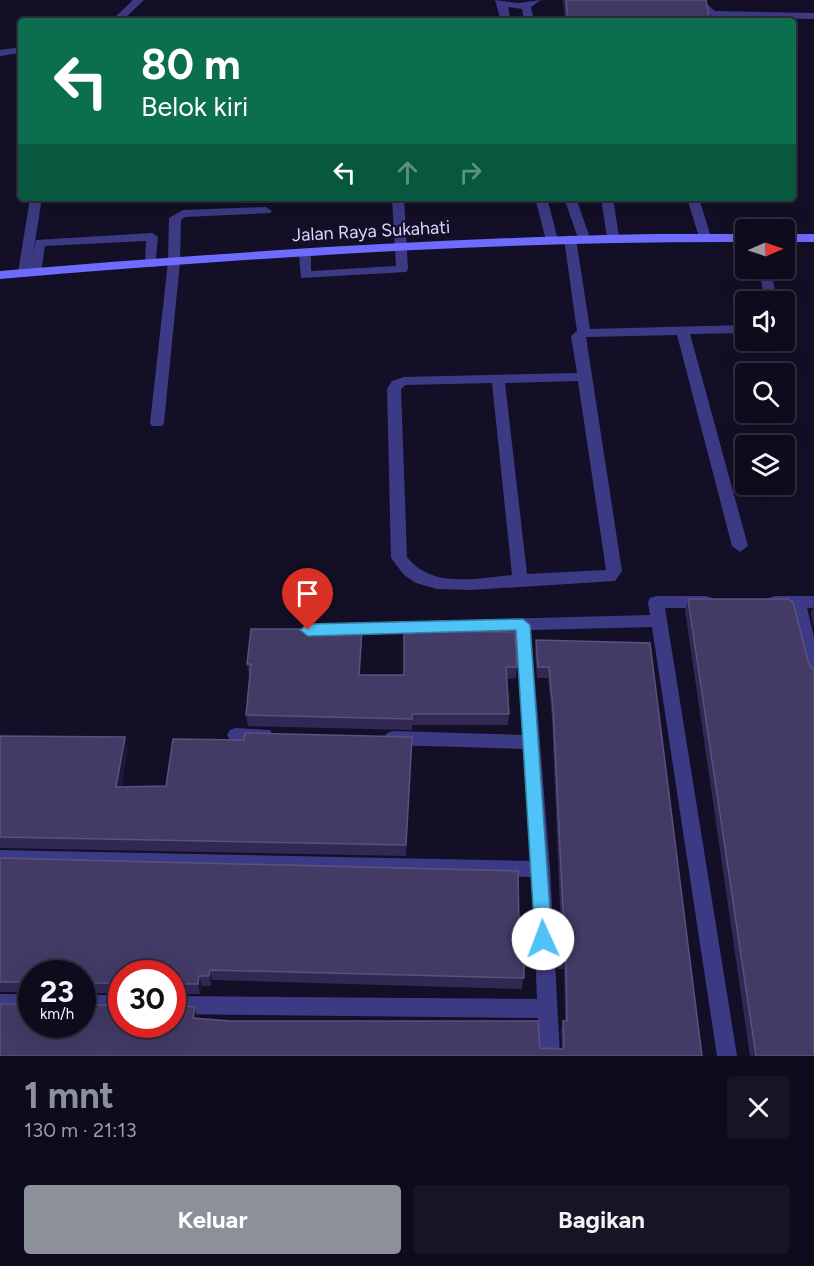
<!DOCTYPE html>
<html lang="id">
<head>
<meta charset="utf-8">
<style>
	:root { --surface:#0e0b1c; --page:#171425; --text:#f1f3f6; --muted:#9b9ba3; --line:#2e2b3b; --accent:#8c9099 }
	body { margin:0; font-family:Figtree,sans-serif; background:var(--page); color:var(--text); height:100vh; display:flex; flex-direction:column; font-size:22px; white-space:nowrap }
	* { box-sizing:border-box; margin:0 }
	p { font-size:20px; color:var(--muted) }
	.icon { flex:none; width:33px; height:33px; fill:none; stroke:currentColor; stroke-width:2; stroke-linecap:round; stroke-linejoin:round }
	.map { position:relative; height:1056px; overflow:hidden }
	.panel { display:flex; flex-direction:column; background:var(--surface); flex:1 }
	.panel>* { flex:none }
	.banner { position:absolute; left:18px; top:18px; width:778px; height:183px; border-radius:6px; box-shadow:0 6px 24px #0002,0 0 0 2px var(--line); background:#0b6e4f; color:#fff; overflow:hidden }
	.needle { width:39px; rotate:88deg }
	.controls { position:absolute; left:735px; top:219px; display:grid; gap:12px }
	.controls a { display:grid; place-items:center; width:60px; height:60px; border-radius:6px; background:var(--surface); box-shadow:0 6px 24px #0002,0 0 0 2px var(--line); font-size:30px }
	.speed { position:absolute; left:18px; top:960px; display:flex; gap:12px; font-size:30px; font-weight:700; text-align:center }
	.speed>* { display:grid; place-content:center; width:78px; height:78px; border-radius:50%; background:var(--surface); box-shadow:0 6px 24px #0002,0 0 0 2px var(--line); line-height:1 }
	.speed small { font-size:15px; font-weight:400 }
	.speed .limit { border:9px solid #d22; background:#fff; color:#111 }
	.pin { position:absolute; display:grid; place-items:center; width:51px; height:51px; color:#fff; margin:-62px -26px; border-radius:50% 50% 50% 0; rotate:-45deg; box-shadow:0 0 6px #0007 }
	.pin .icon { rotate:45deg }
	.me { position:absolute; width:66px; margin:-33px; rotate:358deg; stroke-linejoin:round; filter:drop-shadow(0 0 4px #0008) }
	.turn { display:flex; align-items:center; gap:21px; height:126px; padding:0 24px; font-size:27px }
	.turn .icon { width:78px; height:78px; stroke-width:2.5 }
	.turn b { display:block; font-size:42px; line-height:51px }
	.lanes { display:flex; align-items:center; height:57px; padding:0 24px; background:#0003; justify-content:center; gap:30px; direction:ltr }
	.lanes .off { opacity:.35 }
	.round { display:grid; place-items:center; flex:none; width:63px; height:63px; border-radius:6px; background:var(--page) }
	.summary { display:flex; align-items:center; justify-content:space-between; height:102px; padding:0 24px }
	h1 { font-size:36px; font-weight:700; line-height:45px; color:var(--accent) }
	.cta { display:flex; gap:12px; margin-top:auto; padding:12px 24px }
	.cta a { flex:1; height:69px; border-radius:6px; background:var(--accent); color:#fff; font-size:24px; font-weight:700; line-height:69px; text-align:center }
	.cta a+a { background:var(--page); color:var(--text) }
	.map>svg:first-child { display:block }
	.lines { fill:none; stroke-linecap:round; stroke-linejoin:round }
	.service { fill:#3d3a85; fill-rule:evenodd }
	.minor { fill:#3d3a85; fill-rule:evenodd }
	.secondary { fill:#6f6bff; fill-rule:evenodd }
	.wall { fill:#312854; fill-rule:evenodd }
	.shaded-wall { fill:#1d163a }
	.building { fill:#433a66; stroke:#5a527e; stroke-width:1.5; fill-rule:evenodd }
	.route { fill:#4fc3f7; stroke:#337fa1; stroke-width:1.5 }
	.labels { text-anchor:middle; stroke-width:4.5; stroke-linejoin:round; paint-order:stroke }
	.street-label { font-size:18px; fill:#d9d4ff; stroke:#130f26 }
</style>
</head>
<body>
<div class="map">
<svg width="814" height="1056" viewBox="0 0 814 1056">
	<rect width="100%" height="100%" fill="#130f26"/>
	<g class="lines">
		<g class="service">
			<path d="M 495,0 L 518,3 L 541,0 L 531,7 L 534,21 L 524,21 L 522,9 L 508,7 L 511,21 L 501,21 Z"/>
			<path d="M 691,0 L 702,0 L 715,11 L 814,13 L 814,19 L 713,17 Z"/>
			<path d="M 392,198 L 404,198 L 408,269 L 406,272 L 301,278 L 299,253 L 305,249 L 311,253 L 311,271 L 396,266 Z"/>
			<path d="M 535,198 L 547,198 L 558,240 L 556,243 L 548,243 L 546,240 Z"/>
			<path d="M 564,198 L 576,198 L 590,238 L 588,241 L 584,242 L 578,238 Z"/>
			<path d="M 601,198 L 613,198 L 619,237 L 617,240 L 609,240 L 607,237 Z"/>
			<path d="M 687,198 L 699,198 L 711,237 L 709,240 L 701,240 L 699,237 Z"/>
			<path d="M 266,207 L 272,211 L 270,213 L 185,217 L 181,220 L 180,262 L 164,423 L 162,426 L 152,426 L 150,423 L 168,262 L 169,218 L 183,210 Z"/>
			<path d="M 152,233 L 158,237 L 155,267 L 147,267 L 145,264 L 146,241 L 45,246 L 41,272 L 35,276 L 29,272 L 36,240 Z"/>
			<path d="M 570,235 L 576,239 L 590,329 L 746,325 L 746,333 L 690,334 L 748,546 L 740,552 L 732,546 L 677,335 L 586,337 L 622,571 L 615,581 L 471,590 L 437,589 L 416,583 L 404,575 L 391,558 L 387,389 L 392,381 L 404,377 L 577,373 L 571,336 L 577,331 L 564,239 ZM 578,381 L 606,570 L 527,574 L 505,383 ZM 492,383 L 512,575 C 476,578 432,589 407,557 L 401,389 L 406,385 Z"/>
			<path d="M 759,268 L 771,268 L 777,302 L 765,302 Z"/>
		</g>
		<g class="minor">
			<path d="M 133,0 L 144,0 L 122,21 L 111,21 Z"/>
			<path d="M 21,47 L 21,53 L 0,56 L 0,50 Z"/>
			<path d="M 30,198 L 42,198 L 30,273 L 24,277 L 18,273 Z"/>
			<path d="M 656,596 L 706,596 L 712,598 L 714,602 L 712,606 L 706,608 L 665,608 L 737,1056 L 717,1056 L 652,627 L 531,630 L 550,869 L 560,1056 L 540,1056 L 538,1018 L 172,1014 L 172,996 L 537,999 L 532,877 L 0,866 L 0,850 L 531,861 L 524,749 L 393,745 L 387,743 L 384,738 L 387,733 L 393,731 L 523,735 L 515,631 L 343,635 L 337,633 L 335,629 L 337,625 L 343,623 L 650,615 L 648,602 L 650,598 Z"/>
			<path d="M 775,596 L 814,596 L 814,608 L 807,608 L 814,637 L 814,679 L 808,677 L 806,672 L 791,608 L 769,606 L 767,602 L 769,598 Z"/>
			<path d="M 236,728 L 270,730 L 273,735 L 270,740 C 259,744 241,744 230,740 L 227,735 L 230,730 Z"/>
			<rect x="0" y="994" width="32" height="18"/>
			<rect x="82" y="995" width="40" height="18"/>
		</g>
		<g class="secondary">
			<path d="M 653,234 L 746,234 L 746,242 C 496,241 248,258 0,279 L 0,271 C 217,253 434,238 653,234 Z"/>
			<rect x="784" y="234" width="30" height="8"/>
		</g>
	</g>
	<g class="wall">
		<path d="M 563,0 L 706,0 L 710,21 L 731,21 L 565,21 Z"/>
		<path d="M 688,599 L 808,661 L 811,668 L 814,1056 L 750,1056 L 685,610 Z"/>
		<path d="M 814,603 L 814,628 L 811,614 Z"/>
		<path d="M 404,631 L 517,667 L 516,678 L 507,679 L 509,714 L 508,725 L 412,725 L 412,730 L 248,726 L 246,715 L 250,675 L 249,675 L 247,664 L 362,640 L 360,675 L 404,675 Z"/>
		<path d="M 536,640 L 650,643 L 702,1056 L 0,1056 L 29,1004 L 29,992 L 0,992 L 0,858 L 519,928 L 535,958 L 533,968 L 524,967 L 522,989 L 212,980 L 211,986 L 202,986 L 200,994 L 172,994 L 172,974 L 122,1024 L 197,1017 L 197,1019 L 540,1048 L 562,1049 L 561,1031 L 563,1021 L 565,1021 L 564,969 L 558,969 L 556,939 L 558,929 L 561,929 L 552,719 L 548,678 L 537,678 L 535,651 ZM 82,974 L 82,993 L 120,993 L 120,1005 L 32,1024 Z"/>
		<path d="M 0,736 L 128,749 L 121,787 L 166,786 L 411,749 L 406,856 L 0,848 Z"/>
	</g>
	<g class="shaded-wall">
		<path d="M 362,629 L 362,640 L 360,686 L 359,675 Z"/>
		<path d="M 125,737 L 128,749 L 118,798 L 116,787 Z"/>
		<path d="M 210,970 L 212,980 L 211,986 L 209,976 Z"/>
		<path d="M 199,976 L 202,986 L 200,994 L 198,984 Z"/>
		<path d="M 195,1007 L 197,1017 L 196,1028 L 193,1018 Z"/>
	</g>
	<g class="building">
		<path d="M 566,0 L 706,0 L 710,21 L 731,21 L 568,21 Z"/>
		<path d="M 688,599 L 788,599 L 793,602 L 808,661 L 811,668 L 814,669 L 814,1056 L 756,1056 Z"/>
		<path d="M 251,629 L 362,629 L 359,675 L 404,675 L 404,631 L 515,632 L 517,667 L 506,667 L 509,714 L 412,714 L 412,719 L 246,715 L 251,664 L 247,664 Z"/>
		<path d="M 536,640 L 650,643 L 702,1056 L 0,1056 L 0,1004 L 29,1004 L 29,982 L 0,982 L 0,858 L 518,871 L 519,928 L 534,928 L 535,958 L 524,957 L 524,978 L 210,970 L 209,976 L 199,976 L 198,984 L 172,984 L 172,974 L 122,974 L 122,1024 L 172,1024 L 172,1005 L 195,1007 L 193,1018 L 230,1021 L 538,1021 L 540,1048 L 562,1049 L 564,1046 L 563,1021 L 567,1021 L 566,959 L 559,959 L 558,929 L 564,929 L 553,708 L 549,667 L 538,667 ZM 32,974 L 82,974 L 82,983 L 120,983 L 120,1005 L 82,1005 L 82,1024 L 32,1024 Z"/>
		<path d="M 245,733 L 412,737 L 406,845 L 0,837 L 0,736 L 125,737 L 116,787 L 166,786 L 173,739 L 244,740 Z"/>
	</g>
	<path class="route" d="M 523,619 L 530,625 L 552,939 L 550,945 L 543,947 L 537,945 L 535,939 L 516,630 L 308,636 L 300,630 L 308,624 Z"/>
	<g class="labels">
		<g class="street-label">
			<text transform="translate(371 231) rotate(-3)" y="6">Jalan Raya Sukahati</text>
		</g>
	</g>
</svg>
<div class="controls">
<a><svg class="needle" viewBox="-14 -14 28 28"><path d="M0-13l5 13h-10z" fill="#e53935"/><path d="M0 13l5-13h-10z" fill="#9b9ba3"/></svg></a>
<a><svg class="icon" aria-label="sound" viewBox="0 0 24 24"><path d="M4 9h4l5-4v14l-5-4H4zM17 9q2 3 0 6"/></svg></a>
<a><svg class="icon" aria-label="search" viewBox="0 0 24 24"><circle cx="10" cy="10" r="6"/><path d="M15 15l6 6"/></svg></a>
<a><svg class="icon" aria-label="layers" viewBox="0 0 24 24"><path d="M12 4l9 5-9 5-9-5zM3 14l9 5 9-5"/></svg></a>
</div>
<div class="speed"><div>23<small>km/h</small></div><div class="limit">30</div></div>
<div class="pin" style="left:308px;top:630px;background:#d93025"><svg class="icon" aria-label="arrive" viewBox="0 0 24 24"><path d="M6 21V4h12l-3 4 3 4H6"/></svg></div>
<svg class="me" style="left:543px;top:939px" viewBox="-20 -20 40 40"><circle r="19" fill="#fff"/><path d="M0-13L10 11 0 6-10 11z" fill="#4fc3f7"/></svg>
<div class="banner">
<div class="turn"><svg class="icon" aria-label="left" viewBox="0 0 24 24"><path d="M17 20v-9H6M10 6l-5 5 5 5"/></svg><div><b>80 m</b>Belok kiri</div></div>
<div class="lanes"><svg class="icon" aria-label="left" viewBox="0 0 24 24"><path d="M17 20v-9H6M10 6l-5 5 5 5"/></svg><svg class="icon off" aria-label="ahead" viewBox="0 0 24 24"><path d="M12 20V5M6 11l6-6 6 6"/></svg><svg class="icon off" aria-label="right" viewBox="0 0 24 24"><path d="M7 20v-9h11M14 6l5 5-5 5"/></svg></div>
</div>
</div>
<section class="panel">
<div class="summary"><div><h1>1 mnt</h1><p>130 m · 21:13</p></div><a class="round"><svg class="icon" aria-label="close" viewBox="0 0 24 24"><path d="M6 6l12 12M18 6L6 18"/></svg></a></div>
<div class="cta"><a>Keluar</a><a>Bagikan</a></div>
</section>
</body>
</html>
